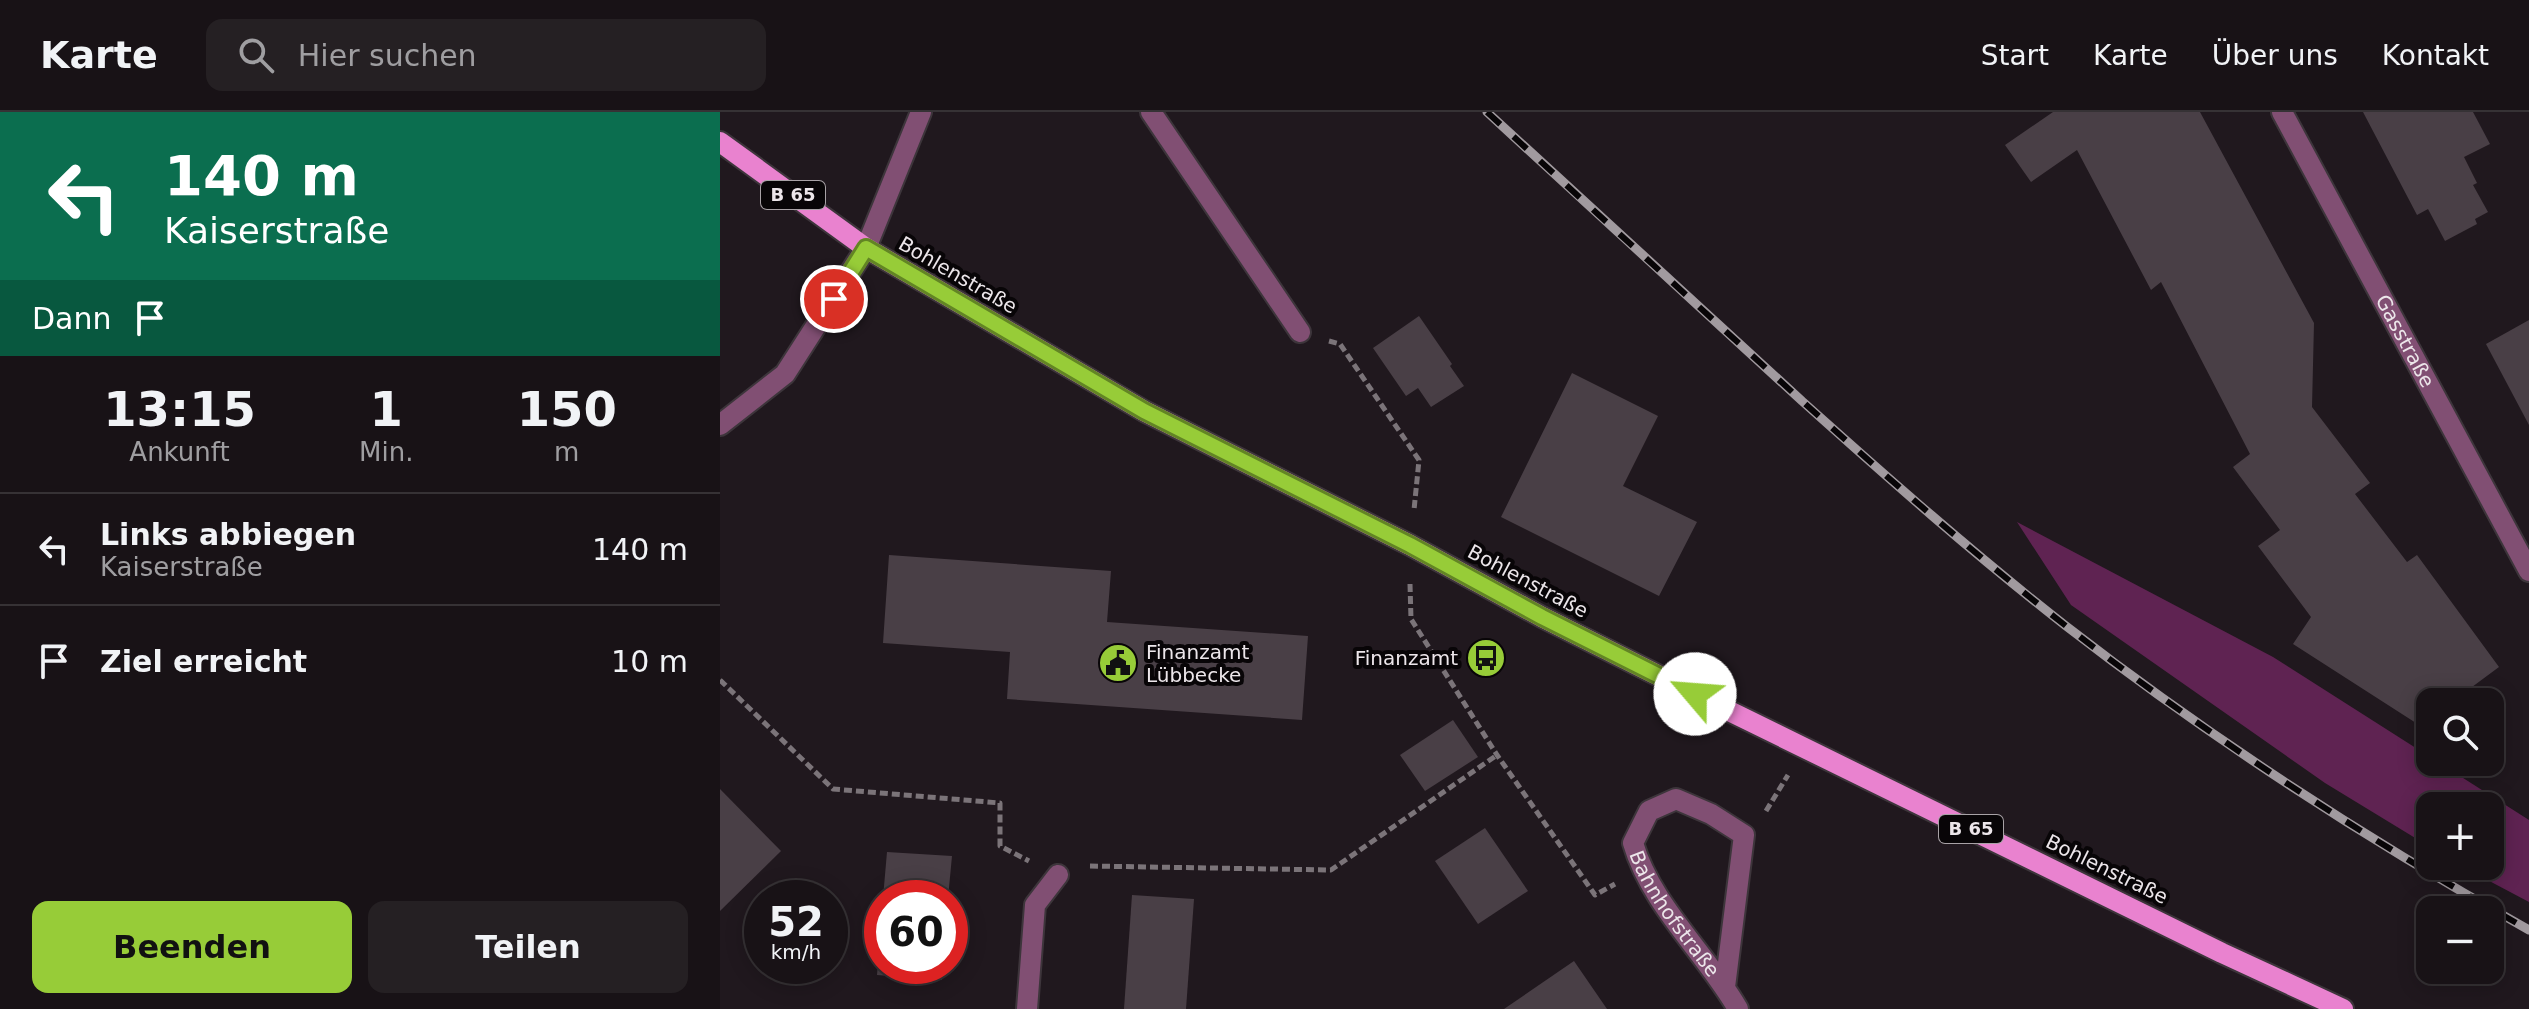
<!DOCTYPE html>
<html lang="de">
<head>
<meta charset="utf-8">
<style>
	:root { --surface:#181216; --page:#252023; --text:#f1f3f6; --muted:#9f9ea1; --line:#363235; --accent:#97cc38 }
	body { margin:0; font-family:"DejaVu Sans",sans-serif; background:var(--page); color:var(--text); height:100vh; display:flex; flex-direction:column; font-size:30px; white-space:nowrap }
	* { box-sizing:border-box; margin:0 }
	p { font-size:26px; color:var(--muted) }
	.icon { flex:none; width:44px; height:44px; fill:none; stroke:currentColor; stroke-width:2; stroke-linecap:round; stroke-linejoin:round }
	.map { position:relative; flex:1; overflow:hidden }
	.sheet { display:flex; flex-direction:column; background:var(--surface); width:720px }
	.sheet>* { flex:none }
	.banner { background:#0b6e4f; color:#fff; overflow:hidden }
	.tools { position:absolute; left:1696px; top:576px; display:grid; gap:16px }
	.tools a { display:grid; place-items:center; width:88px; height:88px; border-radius:16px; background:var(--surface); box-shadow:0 4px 20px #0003,0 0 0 2px var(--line); font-size:40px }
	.speed { position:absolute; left:24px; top:768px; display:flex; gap:16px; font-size:40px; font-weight:700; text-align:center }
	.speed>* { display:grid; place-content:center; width:104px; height:104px; border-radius:50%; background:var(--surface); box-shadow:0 4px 20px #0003,0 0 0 2px var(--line); line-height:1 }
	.speed small { font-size:20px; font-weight:400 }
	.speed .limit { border:12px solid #d22; background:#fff; color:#111 }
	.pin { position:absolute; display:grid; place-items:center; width:68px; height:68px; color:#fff; margin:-34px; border:4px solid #fff; border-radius:50%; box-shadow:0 2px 8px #0007 }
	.me { position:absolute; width:88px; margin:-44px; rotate:297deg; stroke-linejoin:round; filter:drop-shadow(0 0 6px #0008) }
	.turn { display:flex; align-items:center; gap:28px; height:168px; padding:0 32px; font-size:36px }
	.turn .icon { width:104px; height:104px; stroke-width:2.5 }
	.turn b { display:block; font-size:56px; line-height:68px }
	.then { display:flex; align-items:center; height:76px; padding:0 32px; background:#0003; gap:16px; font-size:30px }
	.eta { display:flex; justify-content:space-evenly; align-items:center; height:136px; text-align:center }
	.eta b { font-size:48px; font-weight:600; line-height:56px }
	.primary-button { display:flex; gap:16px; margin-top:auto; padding:16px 32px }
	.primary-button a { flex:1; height:92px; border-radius:16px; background:var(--accent); color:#111; font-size:32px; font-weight:600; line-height:92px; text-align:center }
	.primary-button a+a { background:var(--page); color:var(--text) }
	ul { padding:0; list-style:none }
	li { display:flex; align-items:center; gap:24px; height:112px; padding:0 32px; border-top:2px solid var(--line) }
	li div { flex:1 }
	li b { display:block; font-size:30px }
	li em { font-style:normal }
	header { display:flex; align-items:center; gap:48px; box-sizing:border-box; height:112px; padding:0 40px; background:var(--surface); border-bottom:2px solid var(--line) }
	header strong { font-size:38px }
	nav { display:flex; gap:44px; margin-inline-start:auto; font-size:28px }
	.search { width:560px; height:72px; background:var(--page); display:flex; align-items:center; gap:20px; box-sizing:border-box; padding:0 28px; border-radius:16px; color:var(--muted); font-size:30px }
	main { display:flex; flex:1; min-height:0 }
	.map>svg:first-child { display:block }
	.green { fill:#5f2352 }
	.building { fill:#493f46 }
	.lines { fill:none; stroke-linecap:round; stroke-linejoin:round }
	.service-casing { stroke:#3d353b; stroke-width:24 }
	.minor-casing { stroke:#3d353b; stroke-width:24 }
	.primary-casing { stroke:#3d353b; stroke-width:24 }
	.path { stroke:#7b7479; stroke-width:5; stroke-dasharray:8 4; stroke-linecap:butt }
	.service { stroke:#814f73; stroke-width:20 }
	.minor { stroke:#814f73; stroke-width:20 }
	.primary { stroke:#e982cf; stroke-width:20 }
	.rail-casing { stroke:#a19a9f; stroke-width:9 }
	.rail { stroke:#080507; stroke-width:6; stroke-dasharray:18; stroke-linecap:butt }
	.route-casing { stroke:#628524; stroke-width:20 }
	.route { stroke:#97cc38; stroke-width:14 }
	.labels { text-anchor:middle; stroke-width:8; stroke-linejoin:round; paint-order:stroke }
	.shield { fill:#080507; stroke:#a8a2a6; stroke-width:2 }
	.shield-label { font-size:18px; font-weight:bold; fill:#ece6ea }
	.street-label { font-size:20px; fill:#ece6ea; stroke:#080507 }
	.poi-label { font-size:20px; fill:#ece6ea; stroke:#080507; text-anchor:start }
</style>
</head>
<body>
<header>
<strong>Karte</strong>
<div class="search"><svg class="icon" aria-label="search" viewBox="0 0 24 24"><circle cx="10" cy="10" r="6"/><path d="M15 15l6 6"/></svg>Hier suchen</div>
<nav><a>Start</a><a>Karte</a><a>Über uns</a><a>Kontakt</a></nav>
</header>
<main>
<section class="sheet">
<div class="banner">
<div class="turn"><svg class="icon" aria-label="left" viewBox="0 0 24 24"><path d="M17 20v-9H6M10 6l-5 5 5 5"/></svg><div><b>140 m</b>Kaiserstraße</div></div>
<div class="then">Dann<svg class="icon" aria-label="arrive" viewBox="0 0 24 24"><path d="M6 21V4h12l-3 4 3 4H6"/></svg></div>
</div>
<div class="eta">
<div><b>13:15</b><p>Ankunft</p></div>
<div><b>1</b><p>Min.</p></div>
<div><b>150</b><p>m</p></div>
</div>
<ul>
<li><svg class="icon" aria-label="left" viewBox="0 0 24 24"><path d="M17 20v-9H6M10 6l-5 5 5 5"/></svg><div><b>Links abbiegen</b><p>Kaiserstraße</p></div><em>140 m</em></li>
<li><svg class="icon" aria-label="arrive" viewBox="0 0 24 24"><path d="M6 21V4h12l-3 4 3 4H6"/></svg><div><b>Ziel erreicht</b></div><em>10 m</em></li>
</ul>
<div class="primary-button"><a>Beenden</a><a>Teilen</a></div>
</section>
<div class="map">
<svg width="1809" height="897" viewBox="0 0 1809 897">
	<rect width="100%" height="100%" fill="#20181e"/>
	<path class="green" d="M 1297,410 L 1553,545 L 1710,645 L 1710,650 L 1718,650 L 1809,708 L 1809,790 L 1741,754 L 1770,754 L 1770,694 L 1710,694 L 1710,735 L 1605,671 L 1351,493 Z"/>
	<g class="building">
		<path d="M 1333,0 L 1480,0 L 1594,211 L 1592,295 L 1650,371 L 1635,382 L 1687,450 L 1697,443 L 1779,555 L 1752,575 L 1742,590 L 1710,590 L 1710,620 L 1573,532 L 1591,505 L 1538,434 L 1560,418 L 1513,355 L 1530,342 L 1441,170 L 1431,178 L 1357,38 L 1311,70 L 1285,33 Z"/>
		<path d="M 1643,0 L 1753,0 L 1770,32 L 1744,45 L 1757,71 L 1753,73 L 1768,100 L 1755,107 L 1757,112 L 1725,129 L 1708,97 L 1697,103 Z"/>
		<path d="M 699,204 L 732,252 L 730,254 L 744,274 L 711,295 L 698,276 L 686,284 L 653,236 Z"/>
		<path d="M 1809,208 L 1809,313 L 1766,232 Z"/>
		<path d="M 852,261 L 938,304 L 903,374 L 977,410 L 939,484 L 781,405 Z"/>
		<path d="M 169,443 L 391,459 L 387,510 L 588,524 L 582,608 L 287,587 L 290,540 L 163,531 Z"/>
		<path d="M 733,608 L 758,645 L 705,679 L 680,643 Z"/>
		<path d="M 0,677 L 61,739 L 0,799 Z"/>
		<path d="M 765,716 L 808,779 L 758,812 L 715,749 Z"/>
		<path d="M 167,740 L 232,744 L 228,786 L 163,786 Z"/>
		<path d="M 412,783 L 474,787 L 466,897 L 404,897 Z"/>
		<path d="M 162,803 L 162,854 L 223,854 L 222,868 L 157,863 Z"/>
		<path d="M 854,849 L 887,897 L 784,897 Z"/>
	</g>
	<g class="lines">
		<g class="service-casing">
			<g id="service">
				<path d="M 431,0 L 580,220"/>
				<path d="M 146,136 L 201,0"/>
			</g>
		</g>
		<g class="minor-casing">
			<g id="minor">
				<path id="s1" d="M 1562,0 L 1809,459"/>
				<path d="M 0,313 L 65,262 L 146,136"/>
				<path id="s2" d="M 1005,875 L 1024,723 L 991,702 L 956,687 L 929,699 L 913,731 C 931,793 986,841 1018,897"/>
				<path d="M 307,897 L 315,793 L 338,763"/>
			</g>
		</g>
		<g class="primary-casing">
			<path id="primary" d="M 0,30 L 146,136 L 424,299 L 690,433 L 822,505 L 1001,595 L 1502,841 L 1623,897"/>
		</g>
		<g class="path">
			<path d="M 609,229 L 620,232 L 699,348 L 694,398"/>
			<path d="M 690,472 L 691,507 L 777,643 L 875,783 L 895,772"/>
			<path d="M 0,568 L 113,677 L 280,691 L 280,734 L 309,749"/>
			<path d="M 1046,699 L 1068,663"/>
			<path d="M 370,754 L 611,758 L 777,643"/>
		</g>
		<use href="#service" class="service"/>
		<use href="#minor" class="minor"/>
		<use href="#primary" class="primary"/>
		<g class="rail-casing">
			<path id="rail" d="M 767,0 C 872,97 977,193 1082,289 C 1168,366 1255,443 1346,514 C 1492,627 1648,728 1809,818"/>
		</g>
		<use href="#rail" class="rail"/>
	</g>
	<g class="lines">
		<g class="route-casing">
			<path id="route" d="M 114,187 L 146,136 L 424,299 L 690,433 L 822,505 L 975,582"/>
		</g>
		<use href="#route" class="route"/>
	</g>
	<defs>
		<g id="bus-disc" transform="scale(2)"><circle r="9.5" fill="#97cc38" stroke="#080507"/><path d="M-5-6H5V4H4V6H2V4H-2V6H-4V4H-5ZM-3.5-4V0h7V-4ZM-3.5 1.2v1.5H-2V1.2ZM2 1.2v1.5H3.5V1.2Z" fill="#111"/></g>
		<g id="civic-disc" transform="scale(2)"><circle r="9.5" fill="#97cc38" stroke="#080507"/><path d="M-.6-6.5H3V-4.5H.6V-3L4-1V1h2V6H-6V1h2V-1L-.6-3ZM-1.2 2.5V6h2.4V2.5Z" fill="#111"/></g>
	</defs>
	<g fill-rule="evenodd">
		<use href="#bus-disc" x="766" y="546"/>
		<use href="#civic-disc" x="398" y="551"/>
	</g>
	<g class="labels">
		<g class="shield">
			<rect x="41" y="69" width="64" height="28" rx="6"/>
			<rect x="1219" y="703" width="64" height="28" rx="6"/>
		</g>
		<g class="shield-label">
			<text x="73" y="89">B 65</text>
			<text x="1251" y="723">B 65</text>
		</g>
		<g class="street-label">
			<text transform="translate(238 163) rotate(30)" y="7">Bohlenstraße</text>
			<text dy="7" stroke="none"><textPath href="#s1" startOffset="260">Gasstraße</textPath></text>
			<text transform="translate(808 469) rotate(28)" y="7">Bohlenstraße</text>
			<text transform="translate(1387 757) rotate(26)" y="7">Bohlenstraße</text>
			<text dy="7" stroke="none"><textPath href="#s2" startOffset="378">Bahnhofstraße</textPath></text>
		</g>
		<g class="poi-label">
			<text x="426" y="547">Finanzamt<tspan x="426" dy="23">Lübbecke</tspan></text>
			<text x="738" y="553" text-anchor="end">Finanzamt</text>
		</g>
	</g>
</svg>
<div class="tools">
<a><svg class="icon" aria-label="search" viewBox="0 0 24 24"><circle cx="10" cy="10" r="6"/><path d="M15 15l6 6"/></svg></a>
<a>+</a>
<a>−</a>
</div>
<div class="speed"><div>52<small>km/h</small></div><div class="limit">60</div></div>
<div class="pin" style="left:114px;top:187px;background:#d93025"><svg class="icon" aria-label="arrive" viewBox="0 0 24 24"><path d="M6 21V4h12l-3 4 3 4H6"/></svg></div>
<svg class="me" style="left:975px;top:582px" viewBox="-20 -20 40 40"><circle r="19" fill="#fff"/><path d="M0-13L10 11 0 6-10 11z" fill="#97cc38"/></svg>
</div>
</main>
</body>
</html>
